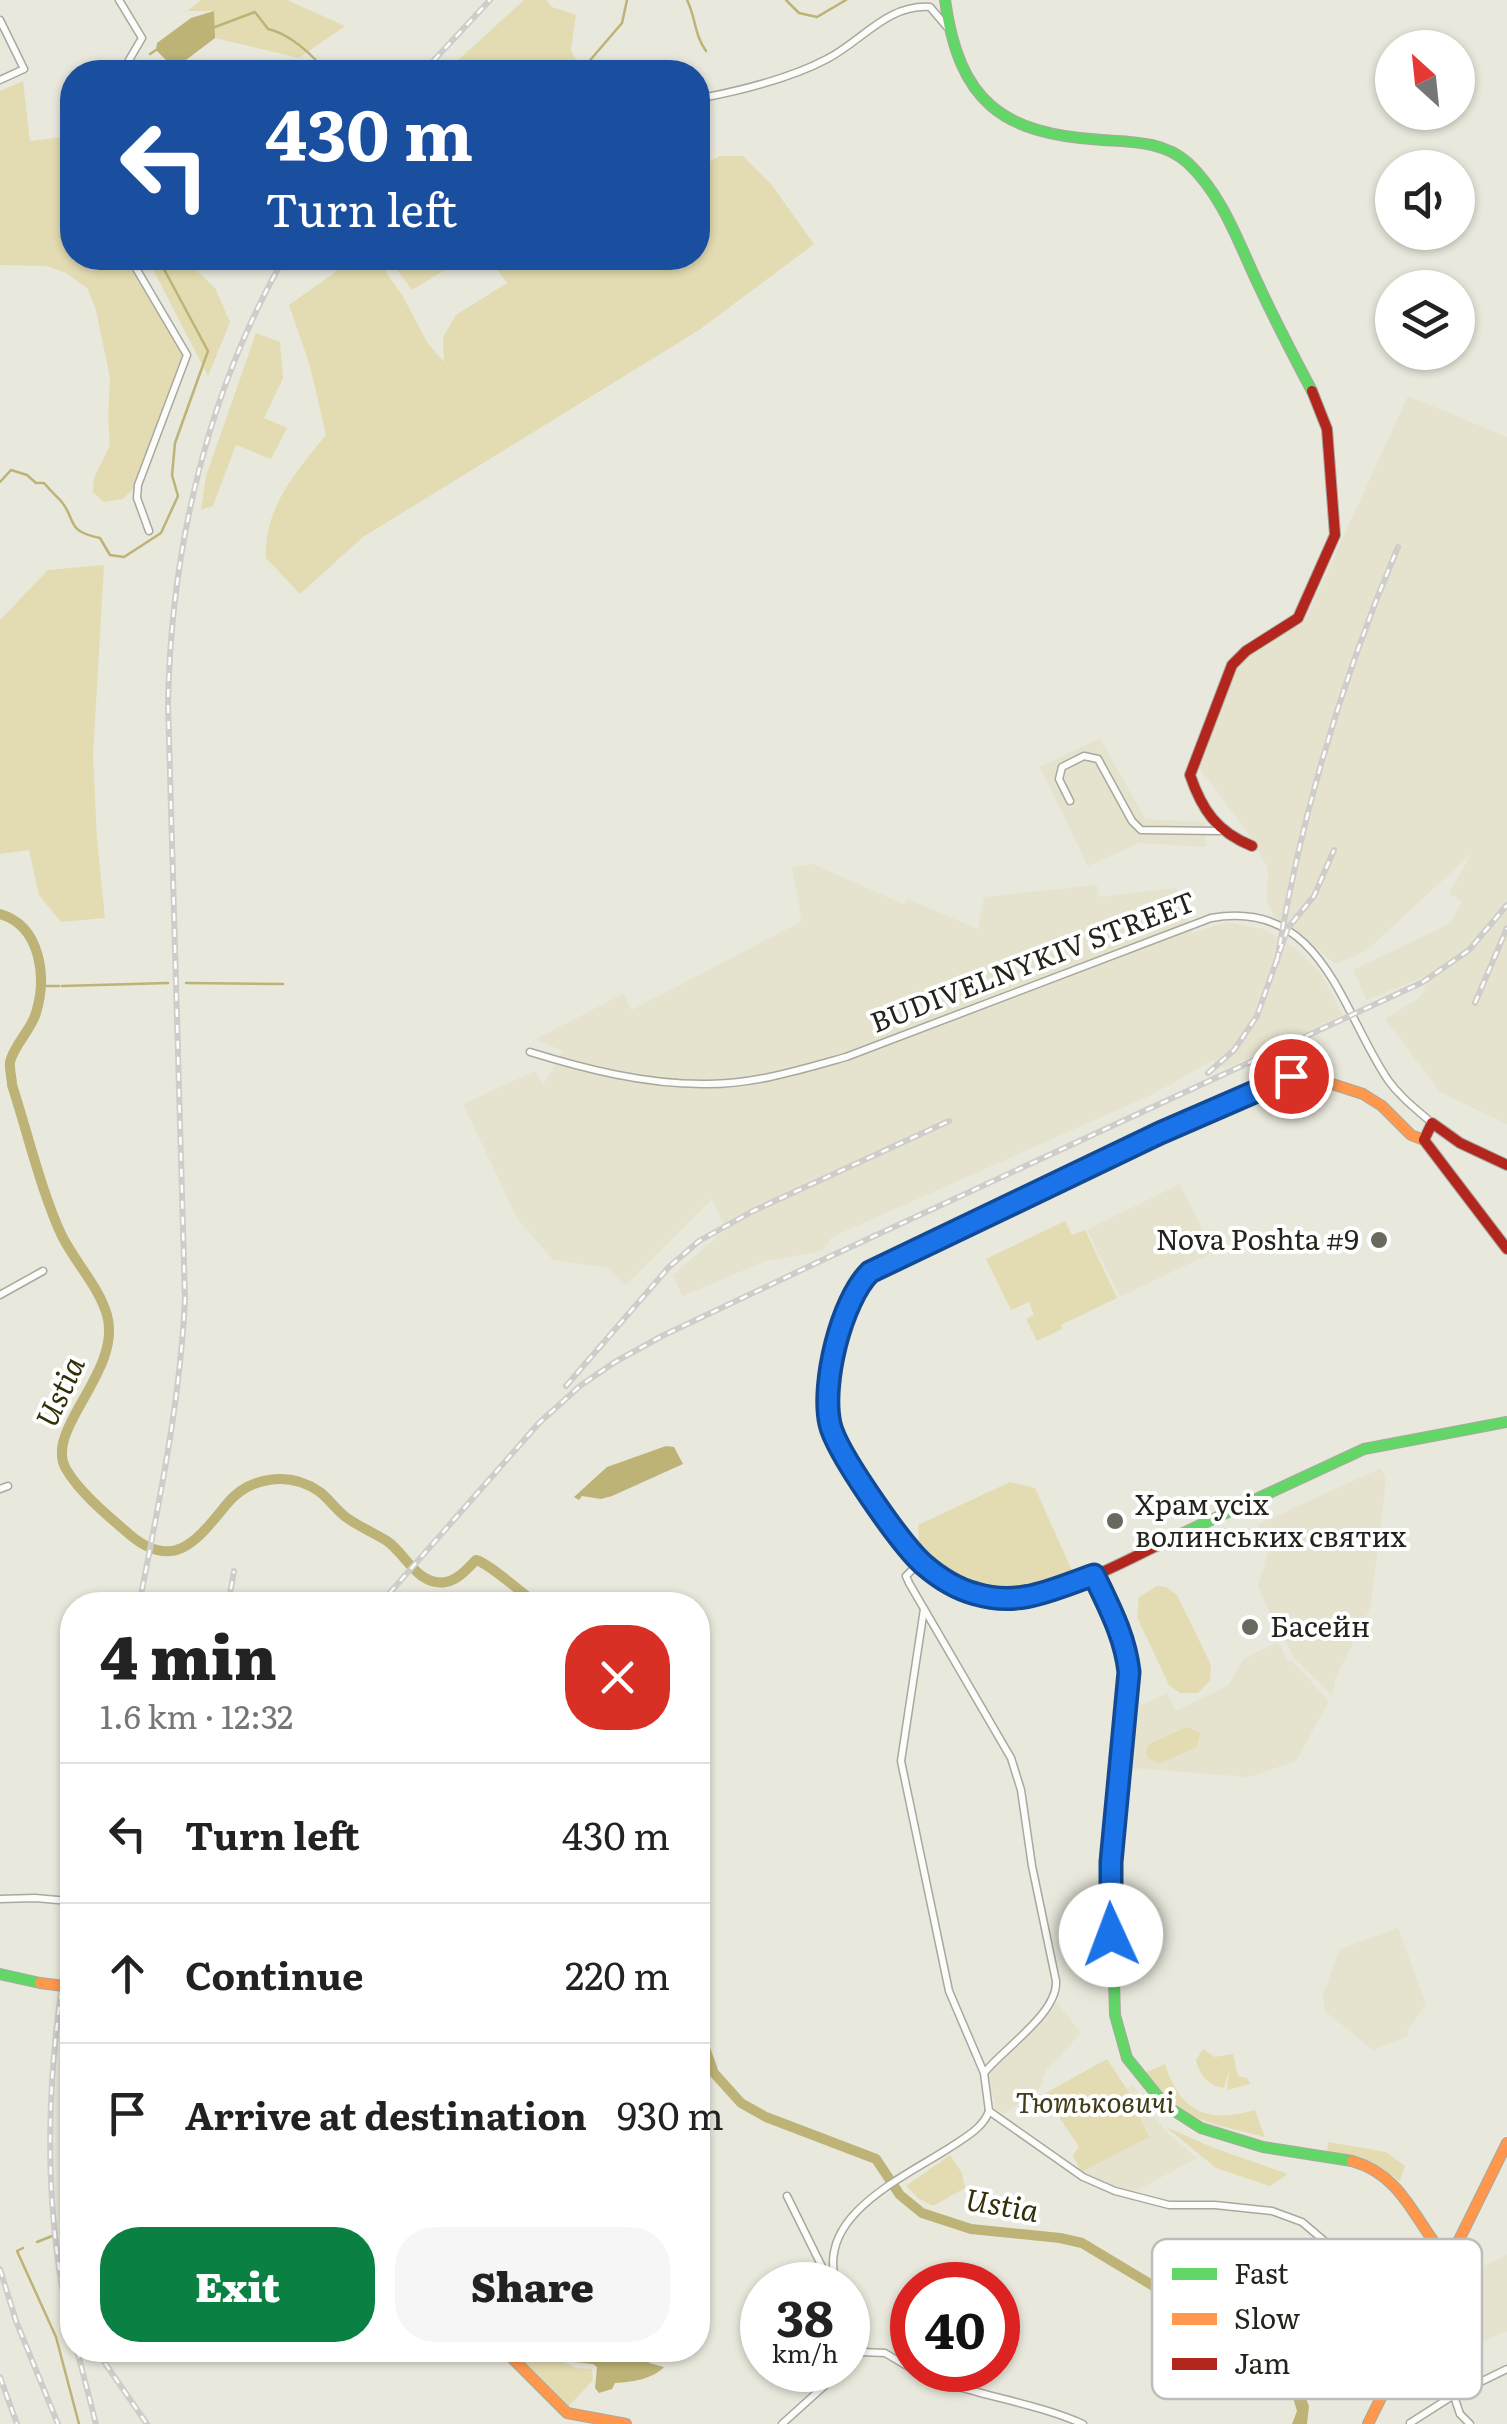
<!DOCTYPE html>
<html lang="en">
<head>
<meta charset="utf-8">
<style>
	:root { --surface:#fff; --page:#f6f6f6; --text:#222; --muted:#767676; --line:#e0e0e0; --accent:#0b8043 }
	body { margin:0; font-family:Literata,serif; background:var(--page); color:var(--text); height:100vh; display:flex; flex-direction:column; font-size:38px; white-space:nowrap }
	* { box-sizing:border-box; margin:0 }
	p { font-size:32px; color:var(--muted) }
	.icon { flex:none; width:55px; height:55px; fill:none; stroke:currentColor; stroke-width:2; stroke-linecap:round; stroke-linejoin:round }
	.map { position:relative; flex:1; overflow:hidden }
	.side { position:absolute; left:60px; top:1592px; width:650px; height:770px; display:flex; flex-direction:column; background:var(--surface); border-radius:40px; box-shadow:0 2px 8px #0004 }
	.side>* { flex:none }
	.top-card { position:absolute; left:60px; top:60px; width:650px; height:210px; border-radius:40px; box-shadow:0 2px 8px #0004; background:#1a4fa0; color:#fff; overflow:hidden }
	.needle { width:65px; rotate:333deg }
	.tools { position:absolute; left:1375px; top:30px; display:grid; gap:20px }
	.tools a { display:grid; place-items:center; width:100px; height:100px; border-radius:50%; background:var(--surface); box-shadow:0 2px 8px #0004; font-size:50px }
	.speed { position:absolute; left:740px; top:2262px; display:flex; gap:20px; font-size:50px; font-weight:700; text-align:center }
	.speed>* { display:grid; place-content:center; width:130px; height:130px; border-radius:50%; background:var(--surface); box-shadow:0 2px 8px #0004; line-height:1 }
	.speed small { font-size:25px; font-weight:400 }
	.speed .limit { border:15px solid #d22; background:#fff; color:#111 }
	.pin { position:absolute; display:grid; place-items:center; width:85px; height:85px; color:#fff; margin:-42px; border:5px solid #fff; border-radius:50%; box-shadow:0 2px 10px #0007 }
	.me { position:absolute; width:110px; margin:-55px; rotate:358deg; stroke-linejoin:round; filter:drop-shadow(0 0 8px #0008) }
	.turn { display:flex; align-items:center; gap:35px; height:210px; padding:0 40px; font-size:45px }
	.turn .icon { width:130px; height:130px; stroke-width:2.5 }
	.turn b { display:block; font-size:70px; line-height:85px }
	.round { display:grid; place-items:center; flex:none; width:105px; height:105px; border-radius:40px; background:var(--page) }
	.headline { display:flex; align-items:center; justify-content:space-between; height:170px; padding:0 40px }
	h1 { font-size:60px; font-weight:800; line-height:75px }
	.action { display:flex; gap:20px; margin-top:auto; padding:20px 40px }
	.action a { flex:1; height:115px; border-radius:40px; background:var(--accent); color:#fff; font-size:40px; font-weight:800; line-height:115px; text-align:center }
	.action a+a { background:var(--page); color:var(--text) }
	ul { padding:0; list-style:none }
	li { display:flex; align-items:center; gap:30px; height:140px; padding:0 40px; border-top:2px solid var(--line) }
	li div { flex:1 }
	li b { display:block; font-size:38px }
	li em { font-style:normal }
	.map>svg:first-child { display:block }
	.built { fill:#e5e2cd }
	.green { fill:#e3dcb2 }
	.water { fill:#bdb376 }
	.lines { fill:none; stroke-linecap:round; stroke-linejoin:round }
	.stream { stroke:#bdb376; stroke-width:2.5 }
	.river { stroke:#bdb376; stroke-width:10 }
	.street-casing { stroke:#a9a89e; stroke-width:9 }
	.fast-casing { stroke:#a9a89e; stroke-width:12 }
	.slow-casing { stroke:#a9a89e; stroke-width:12 }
	.jam-casing { stroke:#a9a89e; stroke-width:12 }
	.street { stroke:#fcfcfa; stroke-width:6 }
	.fast { stroke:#63d668; stroke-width:10 }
	.slow { stroke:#ff974d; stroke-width:10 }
	.jam { stroke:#b3261e; stroke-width:10 }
	.rail-casing { stroke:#cecdc9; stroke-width:6 }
	.rail { stroke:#fff; stroke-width:2.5; stroke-dasharray:8; stroke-linecap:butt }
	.slow-bridge-casing { stroke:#a9a89e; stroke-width:12; stroke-linecap:butt }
	.slow-bridge { stroke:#ff974d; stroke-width:10 }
	.route-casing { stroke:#114b97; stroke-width:25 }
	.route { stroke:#1a73e8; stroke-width:18 }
	.poi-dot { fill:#6a695f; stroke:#fff; stroke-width:4 }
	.labels { text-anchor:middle; stroke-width:8; stroke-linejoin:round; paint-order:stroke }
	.street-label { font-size:28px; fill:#25241c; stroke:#fff }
	.poi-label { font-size:28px; fill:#25241c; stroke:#fff; text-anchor:start }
	.park-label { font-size:28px; font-style:italic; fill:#423c18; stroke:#fff }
	.water-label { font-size:30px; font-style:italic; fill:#342e09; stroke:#fff }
	.key { fill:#fff; stroke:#bebdbb; stroke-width:2.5 }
	.key-label { font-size:28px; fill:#25241c }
</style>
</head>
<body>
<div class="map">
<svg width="1507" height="2424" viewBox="0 0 1507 2424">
	<rect width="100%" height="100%" fill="#e9e8dc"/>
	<g class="built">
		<path d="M 1408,396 L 1507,437 L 1507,1124 L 1440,1092 L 1385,1019 L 1420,997 L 1427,985 L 1423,977 L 1367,1000 L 1353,970 L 1451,923 L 1462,901 L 1449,894 L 1471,854 L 1366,951 L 1335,964 L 1303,936 L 1274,917 L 1267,900 L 1268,868 L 1248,833 L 1198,766 L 1201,751 L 1235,668 L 1245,657 L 1306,618 Z"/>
		<path d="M 1100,738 L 1145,819 L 1205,822 L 1206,847 L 1139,843 L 1088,866 L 1040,767 Z"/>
		<path d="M 813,864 L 903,904 L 908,899 L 978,929 L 984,897 L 1097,885 L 1099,897 L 1176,888 L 1192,933 L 1226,922 L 1264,929 L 1294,947 L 1319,971 L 1343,1015 L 1226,1068 L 1212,1060 L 1153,1094 L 832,1237 L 822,1251 L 766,1261 L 682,1296 L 673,1275 L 726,1229 L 712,1199 L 626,1285 L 606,1267 L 553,1260 L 517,1218 L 463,1104 L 535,1071 L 543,1085 L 563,1051 L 536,1039 L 623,994 L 632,1010 L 802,921 L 792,868 Z"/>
		<path d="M 1180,1184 L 1213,1252 L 1120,1297 L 1087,1230 Z"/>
		<path d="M 1381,1468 L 1386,1480 L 1371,1606 L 1336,1677 L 1332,1695 L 1295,1659 L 1269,1611 L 1258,1586 L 1269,1548 L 1257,1525 Z"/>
		<path d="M 1278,1642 L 1288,1662 L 1292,1661 L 1329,1701 L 1296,1761 L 1249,1777 L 1133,1768 L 1139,1706 L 1167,1693 L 1176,1711 L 1229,1685 L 1243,1659 Z"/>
		<path d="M 1398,1928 L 1426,2004 L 1407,2031 L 1409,2036 L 1373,2050 L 1325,2011 L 1323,1995 L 1340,1949 Z"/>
		<path d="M 1057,2003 L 1081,2033 L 1046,2070 L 1040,2088 L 1004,2114 L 996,2109 L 987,2074 Z"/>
		<path d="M 1133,2085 L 1164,2130 L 1197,2158 L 1130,2194 L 1081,2172 L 1148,2137 L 1124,2090 Z"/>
		<path d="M 1507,2255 L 1507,2331 L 1449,2356 L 1436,2328 L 1465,2275 Z"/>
	</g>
	<g class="green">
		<path d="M 201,0 L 287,0 L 345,26 L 299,58 L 215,38 L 213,11 L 187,11 Z"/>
		<path d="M 524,0 L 546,0 L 552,7 L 576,15 L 571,50 L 579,66 L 574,72 L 445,72 Z"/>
		<path d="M 23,81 L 30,141 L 72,136 L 72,258 L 126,258 L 139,275 L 183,355 L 184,362 L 134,488 L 123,499 L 104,502 L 93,492 L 94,478 L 110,445 L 108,416 L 110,378 L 96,310 L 87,288 L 66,273 L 46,266 L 0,265 L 0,91 Z"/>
		<path d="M 720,156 L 743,156 L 771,184 L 814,244 L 699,330 L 363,537 L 300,594 L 266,558 C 264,507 296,472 326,435 L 310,366 L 289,305 L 355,258 L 376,258 L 402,295 L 427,342 L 444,362 L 443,337 L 456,315 L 507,283 L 489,258 L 698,258 L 698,168 Z"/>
		<path d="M 147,258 L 183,258 L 215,288 L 230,322 L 208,376 Z"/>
		<path d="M 388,258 L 464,258 L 412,290 Z"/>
		<path d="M 256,333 L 280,342 L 283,378 L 264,418 L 287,428 L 271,459 L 236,445 L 213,506 L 201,510 L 206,476 Z"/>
		<path d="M 104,565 L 93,755 L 97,839 L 105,918 L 61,922 L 39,895 L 29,850 L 0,854 L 0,620 L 48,570 Z"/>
		<path d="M 1065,1221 L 1072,1235 L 1085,1230 L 1117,1298 L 1061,1325 L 1062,1329 L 1037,1341 L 1026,1319 L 1034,1315 L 1029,1302 L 1011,1310 L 986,1259 Z"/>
		<path d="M 1010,1482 L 1035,1488 L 1073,1573 C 1015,1610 964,1592 919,1546 L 918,1525 Z"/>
		<path d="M 1157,1586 L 1166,1587 L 1177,1595 L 1211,1665 L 1210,1681 L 1198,1693 L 1180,1693 L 1169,1685 L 1137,1617 L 1139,1597 Z"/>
		<path d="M 1187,1727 L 1200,1733 L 1197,1747 L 1160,1763 L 1148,1758 L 1146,1752 L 1149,1744 Z"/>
		<path d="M 1203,2049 L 1215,2057 L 1233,2054 L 1238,2076 L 1247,2078 L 1250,2084 L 1227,2090 L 1229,2070 L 1224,2088 C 1208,2086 1199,2074 1196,2060 Z"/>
		<path d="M 1107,2059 L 1126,2088 L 1149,2137 L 1081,2172 L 1073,2155 L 1079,2147 L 1044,2094 Z"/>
		<path d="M 1165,2064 C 1180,2112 1208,2124 1255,2110 L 1265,2137 C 1215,2124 1175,2121 1146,2072 Z"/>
		<path d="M 1166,2127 L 1214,2148 L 1288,2174 L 1270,2186 L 1216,2168 Z"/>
		<path d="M 1328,2142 L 1386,2152 L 1405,2166 L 1400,2181 L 1372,2163 L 1327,2154 Z"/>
		<path d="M 950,2155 L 962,2173 L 965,2188 L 933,2206 L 919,2199 L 906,2186 Z"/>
		<path d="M 517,2350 L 558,2350 L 555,2353 L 558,2359 L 576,2368 L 592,2369 L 593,2380 L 567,2408 L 526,2368 Z"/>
	</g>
	<g class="water">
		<path d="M 214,11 L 215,38 L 182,63 L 183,72 L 175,69 L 156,50 L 157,43 L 191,18 Z"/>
		<path d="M 666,1446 L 674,1447 L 683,1464 L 612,1496 L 601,1499 L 582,1496 L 579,1500 L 574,1497 L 607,1467 Z"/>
		<path d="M 1204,2309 L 1289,2364 L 1298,2391 L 1304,2394 L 1309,2406 L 1307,2424 L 1292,2424 L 1297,2411 L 1286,2375 L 1279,2366 L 1256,2358 L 1238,2341 L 1227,2340 L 1216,2329 L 1209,2328 L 1199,2314 Z"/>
		<path d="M 565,2350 L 625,2350 L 637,2356 L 644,2350 L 652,2350 L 649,2363 L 664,2367 C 653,2379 632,2382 615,2383 L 612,2389 L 599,2393 L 595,2388 L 597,2367 L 593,2364 L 575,2362 L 560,2353 Z"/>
	</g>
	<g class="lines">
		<g class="stream">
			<path d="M 687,0 C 696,18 694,34 706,51"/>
			<path d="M 786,0 L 799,13 L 817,17 L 846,0"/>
			<path d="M 215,27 L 255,12 L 268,29 C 288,33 314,55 325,72"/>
			<path d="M 150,54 L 156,50"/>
			<path d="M 580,72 L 622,23 L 627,0"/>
			<path d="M 0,482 L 11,470 L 27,475 L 36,483 L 44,483 C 49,489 55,495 61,501 C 77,520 65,531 100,538 L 110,555 L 124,557 L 161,533 L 178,496 L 172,475 L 175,443 L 208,351 L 158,258"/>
			<path d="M 186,983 L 283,984"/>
			<path d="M 40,986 L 59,986"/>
			<path d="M 62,986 L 168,983"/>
			<path d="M 37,2242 L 52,2236"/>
			<path d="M 23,2248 L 17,2251 L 56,2337 L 79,2424"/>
		</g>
		<g class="river">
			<path d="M 0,914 C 41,926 47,977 36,1013 C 31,1030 14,1045 10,1062 C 9,1068 12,1079 12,1085 C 27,1131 42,1194 62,1236 C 75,1262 99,1287 107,1315 C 123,1371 43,1430 66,1469 C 80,1493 108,1516 129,1534 C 174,1573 198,1539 226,1505 C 249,1476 290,1471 320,1492 C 330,1500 337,1511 347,1518 C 360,1527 374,1533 387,1541 C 406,1554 418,1587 446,1582 C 458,1580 468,1568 476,1560 C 487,1562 526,1596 538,1605"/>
			<path d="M 698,1718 L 703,1741 L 698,1747"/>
			<path d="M 698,2029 L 714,2073 L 741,2103 L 766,2117 L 876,2159 L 900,2195 L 922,2213 L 971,2229 L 1060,2238 L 1082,2243 L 1210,2320"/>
		</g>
		<g class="street-casing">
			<g id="street">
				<path d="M 119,0 L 142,38 L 122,72"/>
				<path d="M 0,20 L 24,69 L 0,80"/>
				<path d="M 698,103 L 707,97 C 747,89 791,78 827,59 C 863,40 888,4 930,7 L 947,27"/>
				<path d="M 130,258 L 187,355 L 138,485 L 137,498 L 149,531"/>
				<path d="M 1070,801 L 1059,779 L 1062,767 L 1084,756 L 1098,759 L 1132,821 L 1141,830 L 1219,831"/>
				<path d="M 530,1052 C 585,1069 644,1084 703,1084 C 752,1085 800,1070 846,1057 L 1211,918 C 1322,898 1341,1011 1388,1080 C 1400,1097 1416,1109 1432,1123"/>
				<path d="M 0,1295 L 43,1271"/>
				<path d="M 0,1489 L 8,1486"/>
				<path d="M 920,1562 L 906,1576 L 909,1583 L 1011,1758 L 1021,1790 L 1032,1866 L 1056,1981 C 1058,2013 1004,2048 984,2073"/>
				<path d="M 924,1609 L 901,1761 L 949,1991 L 984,2073 L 989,2111"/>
				<path d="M 0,1899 L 35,1898 L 69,1901"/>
				<path d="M 989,2111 L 1083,2177 L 1115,2191 L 1169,2205 L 1215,2205 L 1272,2211 L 1302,2222 L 1335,2250 L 1391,2377"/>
				<path d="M 787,2196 L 831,2285"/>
				<path d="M 837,2285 C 812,2214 910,2175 957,2143 C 969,2135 984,2126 989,2111"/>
				<path d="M 848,2312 L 857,2331 L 861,2352 L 848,2365"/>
				<path d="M 861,2352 L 885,2353 L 912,2369"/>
				<path d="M 915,2370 C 969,2396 1029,2400 1083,2424"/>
				<path d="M 1454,2396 L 1460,2414 L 1470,2424"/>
				<path d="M 1410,2423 L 1454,2395 L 1507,2369"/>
				<path d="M 782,2424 L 842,2370"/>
			</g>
		</g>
		<g class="fast-casing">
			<g id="fast">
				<path d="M 945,0 C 959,101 1001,134 1102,140 C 1132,142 1164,141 1188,163 C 1224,197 1239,245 1260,288 C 1276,323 1294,357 1312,391"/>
				<path d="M 1181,1534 L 1364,1449 L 1507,1422"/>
				<path d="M 1094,1575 L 1121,1631 L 1129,1667 L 1112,1914 L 1115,2015 L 1127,2058 L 1165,2105 L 1201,2128 L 1263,2147 L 1352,2161"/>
				<path d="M 0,1974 L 40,1983"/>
			</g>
		</g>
		<g class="slow-casing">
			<g id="slow">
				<path d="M 835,1362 L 847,1305 L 870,1272 L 1160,1133 L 1291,1076 L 1326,1082 L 1363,1094 L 1382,1106 L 1411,1135 L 1424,1140"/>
				<path d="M 1352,2161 C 1405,2176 1415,2224 1449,2261"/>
				<path d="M 504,2350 L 567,2413 L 626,2424"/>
				<path d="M 1368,2424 L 1507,2143"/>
			</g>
		</g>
		<g class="jam-casing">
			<g id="jam">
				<path d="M 1252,846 C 1217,832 1202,810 1190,775 L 1232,665 L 1246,651 L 1298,618 L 1335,535 L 1327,429 L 1312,391"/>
				<path d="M 1424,1140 L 1507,1249"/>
				<path d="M 1424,1140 L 1432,1123 L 1460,1143 L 1507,1165"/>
				<path d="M 835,1362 C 820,1430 838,1448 876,1501 C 890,1520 903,1546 921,1563 C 1002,1638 1100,1572 1181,1534"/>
			</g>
		</g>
		<use href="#street" class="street"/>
		<use href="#fast" class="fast"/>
		<use href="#slow" class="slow"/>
		<use href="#jam" class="jam"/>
		<g class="rail-casing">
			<g id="rail">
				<path d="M 423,72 L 490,0"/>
				<path d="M 1277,961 C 1300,819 1342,679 1398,547"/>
				<path d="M 1475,1003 L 1507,928"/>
				<path d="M 1208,1073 L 1234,1050 L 1257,1016 L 1288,928 L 1314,896 L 1334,850"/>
				<path d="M 566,1386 L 669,1267 L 699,1241 L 753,1211 L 949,1121"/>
				<path d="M 139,1605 C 159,1503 180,1403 185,1299 L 168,703 C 171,549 207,393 284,258"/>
				<path d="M 228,1605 L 234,1571"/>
				<path d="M 267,1605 L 267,1601"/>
				<path d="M 379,1605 L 539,1423 L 580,1386 L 615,1362 L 662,1336 L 829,1257 L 1423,982 L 1469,950 L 1507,905"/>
				<path d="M 72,1928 C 46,2059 40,2204 72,2335"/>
				<path d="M 0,2269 L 16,2321 L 58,2424"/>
				<path d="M 77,2350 L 96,2424"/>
				<path d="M 96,2350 L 147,2424"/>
				<path d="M 0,2377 L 17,2424"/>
			</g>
		</g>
		<use href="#rail" class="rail"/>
		<g class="slow-bridge-casing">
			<path id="slow-bridge" d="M 40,1983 L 72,1987"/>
		</g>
		<use href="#slow-bridge" class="slow-bridge"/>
	</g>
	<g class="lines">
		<g class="route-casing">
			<path id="route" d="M 1111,1935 L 1111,1862 L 1129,1672 C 1125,1636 1109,1607 1094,1575 C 1053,1589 1020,1607 976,1594 C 956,1589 938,1577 923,1564 C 901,1544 836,1452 830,1424 C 821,1384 841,1301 870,1272 L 1160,1133 L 1291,1076"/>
		</g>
		<use href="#route" class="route"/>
	</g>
	<g class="poi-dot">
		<circle cx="1379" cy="1240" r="10"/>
		<circle cx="1115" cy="1521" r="10"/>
		<circle cx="1250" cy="1627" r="10"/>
	</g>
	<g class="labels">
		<g class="street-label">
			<text transform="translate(1033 962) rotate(-21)" y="10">BUDIVELNYKIV STREET</text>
		</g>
		<g class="poi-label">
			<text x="1359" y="1250" text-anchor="end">Nova Poshta #9</text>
			<text x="1135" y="1515">Храм усіх<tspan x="1135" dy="32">волинських святих</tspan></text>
			<text x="1270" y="1637">Басейн</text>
		</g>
		<g class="park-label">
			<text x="1095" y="2113">Тютьковичі</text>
		</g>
		<g class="water-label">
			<text transform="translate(61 1392) rotate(-65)" y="10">Ustia</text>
			<text transform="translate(1002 2206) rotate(10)" y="10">Ustia</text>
		</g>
	</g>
	<rect x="1152" y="2239" width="330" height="160" rx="15" class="key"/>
	<rect x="1172" y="2268" width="45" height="12" fill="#63d668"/>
	<rect x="1172" y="2313" width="45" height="12" fill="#ff974d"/>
	<rect x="1172" y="2358" width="45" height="12" fill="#b3261e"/>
	<g class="key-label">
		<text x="1234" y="2284">Fast</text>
		<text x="1234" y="2329">Slow</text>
		<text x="1234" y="2374">Jam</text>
	</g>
</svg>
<div class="tools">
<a><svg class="needle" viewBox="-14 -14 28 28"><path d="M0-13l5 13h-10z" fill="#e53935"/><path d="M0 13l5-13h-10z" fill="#767676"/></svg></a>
<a><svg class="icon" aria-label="sound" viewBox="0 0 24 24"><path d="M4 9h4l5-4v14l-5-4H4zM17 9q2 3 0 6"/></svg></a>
<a><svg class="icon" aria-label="layers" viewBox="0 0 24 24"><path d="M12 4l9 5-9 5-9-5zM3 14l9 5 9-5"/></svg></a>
</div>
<div class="speed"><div>38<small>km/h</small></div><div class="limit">40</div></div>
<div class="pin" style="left:1291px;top:1076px;background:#d93025"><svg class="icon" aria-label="arrive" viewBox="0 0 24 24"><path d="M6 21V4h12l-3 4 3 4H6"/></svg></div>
<svg class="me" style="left:1111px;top:1935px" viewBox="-20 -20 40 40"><circle r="19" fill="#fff"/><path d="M0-13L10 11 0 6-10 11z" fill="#1a73e8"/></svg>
<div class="top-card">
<div class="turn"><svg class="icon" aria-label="left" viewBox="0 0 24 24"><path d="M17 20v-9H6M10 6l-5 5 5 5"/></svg><div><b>430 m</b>Turn left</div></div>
</div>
<section class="side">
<div class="headline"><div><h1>4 min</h1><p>1.6 km · 12:32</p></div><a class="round" style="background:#d93025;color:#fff"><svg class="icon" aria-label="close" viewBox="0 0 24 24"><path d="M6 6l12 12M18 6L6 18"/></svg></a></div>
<ul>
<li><svg class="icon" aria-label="left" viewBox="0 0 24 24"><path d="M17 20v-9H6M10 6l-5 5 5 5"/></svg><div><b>Turn left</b></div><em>430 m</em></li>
<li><svg class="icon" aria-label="ahead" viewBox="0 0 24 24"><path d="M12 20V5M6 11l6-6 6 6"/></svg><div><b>Continue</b></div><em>220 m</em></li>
<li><svg class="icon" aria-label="arrive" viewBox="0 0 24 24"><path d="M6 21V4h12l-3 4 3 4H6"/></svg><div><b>Arrive at destination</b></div><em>930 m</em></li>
</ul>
<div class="action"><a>Exit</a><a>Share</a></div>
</section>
</div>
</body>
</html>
